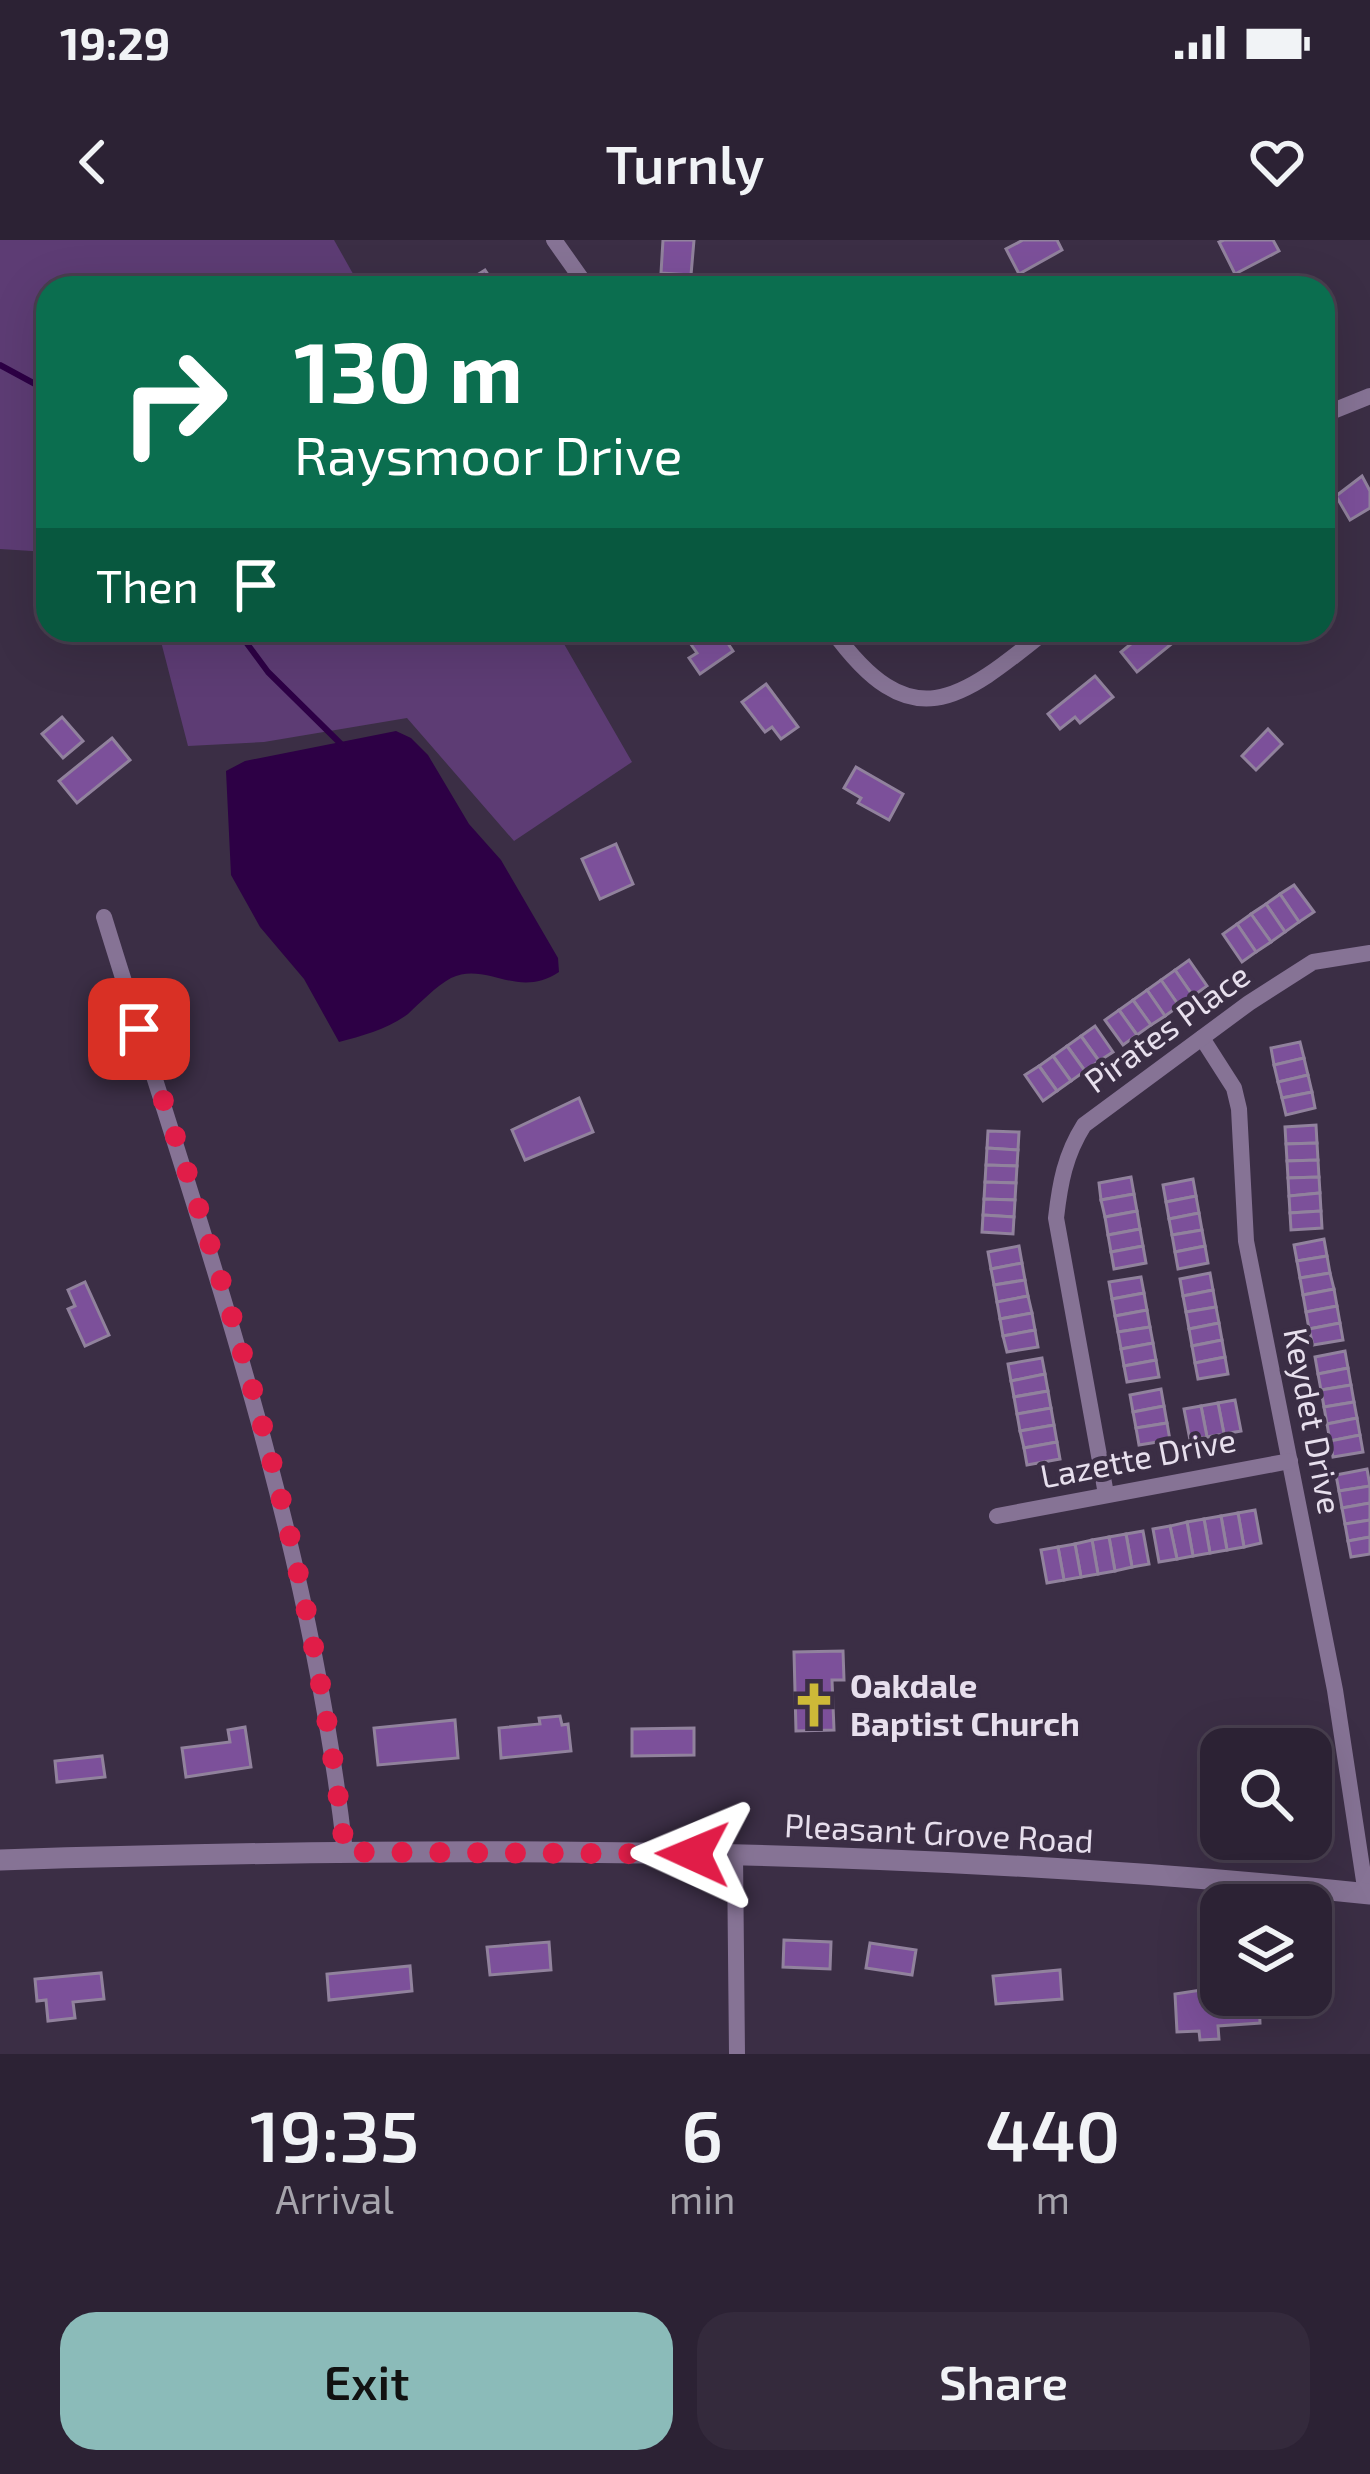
<!DOCTYPE html>
<html lang="en">
<head>
<meta charset="utf-8">
<style>
	:root { --surface:#2c2234; --page:#342a3c; --text:#f1f3f6; --muted:#a6a4ac; --line:#483f4f; --accent:#8bbbb9 }
	body { margin:0; font-family:"Exo 2",sans-serif; background:var(--page); color:var(--text); height:100vh; display:flex; flex-direction:column; font-size:45px; white-space:nowrap }
	* { box-sizing:border-box; margin:0 }
	p { font-size:39px; color:var(--muted) }
	.icon { flex:none; width:66px; height:66px; fill:none; stroke:currentColor; stroke-width:2; stroke-linecap:round; stroke-linejoin:round }
	.map { position:relative; height:1814px; overflow:hidden }
	.drawer { display:flex; flex-direction:column; background:var(--surface); flex:1 }
	.drawer>* { flex:none }
	.guide { position:absolute; left:36px; top:36px; width:1299px; height:366px; border-radius:36px; box-shadow:0 12px 48px #0002,0 0 0 3px var(--line); background:#0b6e4f; color:#fff; overflow:hidden }
	.buttons { position:absolute; left:1200px; top:1488px; display:grid; gap:24px }
	.buttons a { display:grid; place-items:center; width:132px; height:132px; border-radius:24px; background:var(--surface); box-shadow:0 12px 48px #0002,0 0 0 3px var(--line); font-size:60px }
	.pin { position:absolute; display:grid; place-items:center; width:102px; height:102px; color:#fff; margin:-51px; border-radius:24px; box-shadow:0 6px 18px #0006 }
	.me { position:absolute; width:132px; margin:-66px; rotate:271deg; stroke-linejoin:round; filter:drop-shadow(0 0 9px #0008) }
	.turn { display:flex; align-items:center; gap:42px; height:252px; padding:0 60px; font-size:54px }
	.turn .icon { width:156px; height:156px; stroke-width:2.5 }
	.turn b { display:block; font-size:84px; line-height:102px }
	.then { display:flex; align-items:center; height:114px; padding:0 60px; background:#0003; gap:24px; font-size:45px }
	.eta { display:flex; justify-content:space-evenly; align-items:center; height:204px; text-align:center }
	.eta b { font-size:72px; font-weight:600; line-height:84px }
	.cta { display:flex; gap:24px; margin-top:auto; padding:24px 60px }
	.cta a { flex:1; height:138px; border-radius:36px; background:var(--accent); color:#111; font-size:48px; font-weight:600; line-height:138px; text-align:center }
	.cta a+a { background:var(--page); color:var(--text) }
	.status { display:flex; justify-content:space-between; align-items:center; height:84px; padding:0 60px; background:var(--surface); direction:ltr }
	.status svg { height:33px; fill:currentColor }
	header { display:flex; justify-content:space-between; align-items:center; height:156px; padding:0 60px; background:var(--surface); font-size:54px; font-weight:600 }
	.map>svg:first-child { display:block }
	.green { fill:#5d3c74 }
	.water { fill:#2d0045 }
	.lines { fill:none; stroke-linecap:round; stroke-linejoin:round }
	.stream { stroke:#2d0045; stroke-width:6 }
	.building { fill:#7c509a; stroke:#91829d; stroke-width:3 }
	.minor { stroke:#867395; stroke-width:16 }
	.tertiary { stroke:#867395; stroke-width:21 }
	.route { stroke:#e11d48; stroke-width:21; stroke-dasharray:0 37.8 }
	.labels { text-anchor:middle; stroke-width:9; stroke-linejoin:round; paint-order:stroke }
	.street-label { font-size:33px; fill:#e7dfed; stroke:#3b2e45 }
	.poi-label { font-size:33px; font-weight:bold; fill:#e7dfed; stroke:#3b2e45; text-anchor:start }
</style>
</head>
<body>
<div class="status"><b>19:29</b><svg viewBox="0 0 49 12"><path d="M0 12V9h3v3zM5 12V6h3v6zM10 12V3h3v9zM15 12V0h3v12zM26 1h20v11H26zM47 4h2v5h-2z"/></svg></div>
<header><svg class="icon" aria-label="back" viewBox="0 0 24 24"><path d="M15 5l-7 7 7 7"/></svg>Turnly<svg class="icon" aria-label="heart" viewBox="0 0 24 24"><path d="M12 20l-8-8c-3-5 5-10 8-4 3-6 11-1 8 4z"/></svg></header>
<div class="map">
<svg width="1370" height="1814" viewBox="0 0 1370 1814">
	<rect width="100%" height="100%" fill="#3b2e45"/>
	<g class="green">
		<path d="M 0,0 L 334,0 L 361,48 L 48,48 L 48,312 L 0,309 Z"/>
		<path d="M 158,390 L 556,390 L 632,522 L 514,601 L 407,478 L 264,502 L 188,506 Z"/>
	</g>
	<path class="water" d="M 396,491 L 411,498 L 428,515 L 469,584 L 501,620 L 558,718 L 559,732 C 517,760 487,721 451,738 C 436,746 420,763 408,774 C 388,789 362,796 339,802 L 304,739 L 260,687 L 231,635 L 226,531 L 245,521 Z"/>
	<g class="lines">
		<g class="stream">
			<path d="M 0,125 L 48,151"/>
			<path d="M 237,390 L 268,432 L 343,506"/>
		</g>
	</g>
	<g class="building">
		<path d="M 663,0 L 694,0 L 691,35 L 661,33 Z"/>
		<path d="M 1023,0 L 1057,0 L 1062,10 L 1019,34 L 1006,9 Z"/>
		<path d="M 1224,0 L 1273,0 L 1279,11 L 1235,34 L 1219,2 Z"/>
		<path d="M 485,30 L 497,48 L 459,48 L 458,47 Z"/>
		<path d="M 1362,236 L 1370,251 L 1370,268 L 1350,280 L 1336,256 Z"/>
		<path d="M 681,390 L 719,390 L 733,411 L 700,434 L 689,418 L 697,413 Z"/>
		<path d="M 1148,390 L 1185,393 L 1137,432 L 1121,412 Z"/>
		<path d="M 1095,436 L 1113,457 L 1080,483 L 1075,477 L 1060,489 L 1048,474 Z"/>
		<path d="M 766,444 L 798,487 L 781,499 L 772,487 L 765,492 L 742,462 Z"/>
		<path d="M 62,477 L 83,501 L 63,518 L 42,494 Z"/>
		<path d="M 1268,489 L 1282,504 L 1256,530 L 1242,516 Z"/>
		<path d="M 112,498 L 130,520 L 77,563 L 59,541 Z"/>
		<path d="M 856,527 L 903,554 L 889,580 L 858,563 L 861,558 L 844,548 Z"/>
		<path d="M 616,604 L 633,644 L 600,659 L 582,619 Z"/>
		<path d="M 1294,645 L 1314,672 L 1299,682 L 1280,654 Z"/>
		<path d="M 1280,654 L 1299,682 L 1285,692 L 1266,664 Z"/>
		<path d="M 1266,664 L 1285,692 L 1271,702 L 1251,674 Z"/>
		<path d="M 1251,674 L 1271,702 L 1256,712 L 1237,684 Z"/>
		<path d="M 1237,684 L 1256,712 L 1242,722 L 1223,694 Z"/>
		<path d="M 1189,720 L 1207,746 L 1193,756 L 1175,730 Z"/>
		<path d="M 1175,730 L 1193,756 L 1179,766 L 1161,740 Z"/>
		<path d="M 1161,740 L 1179,766 L 1165,776 L 1147,750 Z"/>
		<path d="M 1147,750 L 1165,776 L 1151,785 L 1133,760 Z"/>
		<path d="M 1133,760 L 1151,785 L 1137,795 L 1119,770 Z"/>
		<path d="M 1119,770 L 1137,795 L 1123,805 L 1105,780 Z"/>
		<path d="M 1095,786 L 1113,812 L 1099,821 L 1081,796 Z"/>
		<path d="M 1081,796 L 1099,821 L 1085,831 L 1067,806 Z"/>
		<path d="M 1300,802 L 1304,818 L 1274,825 L 1271,808 Z"/>
		<path d="M 1067,806 L 1085,831 L 1071,841 L 1053,816 Z"/>
		<path d="M 1053,816 L 1071,841 L 1057,851 L 1039,826 Z"/>
		<path d="M 1304,818 L 1308,835 L 1278,842 L 1274,825 Z"/>
		<path d="M 1039,826 L 1057,851 L 1043,861 L 1025,835 Z"/>
		<path d="M 1308,835 L 1312,852 L 1282,858 L 1278,842 Z"/>
		<path d="M 1312,852 L 1315,868 L 1286,875 L 1282,858 Z"/>
		<path d="M 579,858 L 593,892 L 525,920 L 512,890 Z"/>
		<path d="M 1316,885 L 1317,903 L 1286,904 L 1285,887 Z"/>
		<path d="M 988,891 L 1019,892 L 1018,910 L 987,908 Z"/>
		<path d="M 1317,903 L 1318,920 L 1287,921 L 1286,904 Z"/>
		<path d="M 987,908 L 1018,910 L 1017,926 L 986,925 Z"/>
		<path d="M 1318,920 L 1319,937 L 1288,938 L 1287,921 Z"/>
		<path d="M 986,925 L 1017,926 L 1016,943 L 985,942 Z"/>
		<path d="M 1131,937 L 1134,954 L 1101,960 L 1099,943 Z"/>
		<path d="M 1319,937 L 1320,953 L 1289,956 L 1288,938 Z"/>
		<path d="M 1193,939 L 1196,956 L 1166,962 L 1163,945 Z"/>
		<path d="M 985,942 L 1016,943 L 1015,960 L 984,959 Z"/>
		<path d="M 1320,953 L 1321,971 L 1290,973 L 1289,956 Z"/>
		<path d="M 1134,954 L 1137,971 L 1105,977 L 1101,960 Z"/>
		<path d="M 1196,956 L 1199,973 L 1169,979 L 1166,962 Z"/>
		<path d="M 984,959 L 1015,960 L 1014,977 L 983,975 Z"/>
		<path d="M 1137,971 L 1140,989 L 1108,995 L 1105,977 Z"/>
		<path d="M 1321,971 L 1322,988 L 1291,990 L 1290,973 Z"/>
		<path d="M 1199,973 L 1202,990 L 1172,995 L 1169,979 Z"/>
		<path d="M 983,975 L 1014,977 L 1013,994 L 982,992 Z"/>
		<path d="M 1140,989 L 1143,1006 L 1111,1012 L 1108,995 Z"/>
		<path d="M 1202,990 L 1205,1006 L 1175,1012 L 1172,995 Z"/>
		<path d="M 1324,999 L 1327,1016 L 1297,1021 L 1294,1005 Z"/>
		<path d="M 1019,1006 L 1022,1023 L 991,1029 L 988,1012 Z"/>
		<path d="M 1143,1006 L 1146,1023 L 1114,1029 L 1111,1012 Z"/>
		<path d="M 1205,1006 L 1208,1023 L 1178,1029 L 1175,1012 Z"/>
		<path d="M 1327,1016 L 1330,1033 L 1300,1038 L 1297,1021 Z"/>
		<path d="M 1022,1023 L 1025,1040 L 994,1045 L 991,1029 Z"/>
		<path d="M 1210,1033 L 1213,1050 L 1183,1056 L 1180,1039 Z"/>
		<path d="M 1330,1033 L 1334,1049 L 1303,1055 L 1300,1038 Z"/>
		<path d="M 1141,1037 L 1144,1053 L 1112,1059 L 1109,1042 Z"/>
		<path d="M 1025,1040 L 1028,1056 L 997,1062 L 994,1045 Z"/>
		<path d="M 85,1042 L 109,1095 L 85,1106 L 68,1069 L 75,1066 L 68,1050 Z"/>
		<path d="M 1334,1049 L 1337,1066 L 1306,1072 L 1303,1055 Z"/>
		<path d="M 1213,1050 L 1216,1067 L 1186,1072 L 1183,1056 Z"/>
		<path d="M 1144,1053 L 1147,1070 L 1115,1076 L 1112,1059 Z"/>
		<path d="M 1028,1056 L 1032,1073 L 1000,1079 L 997,1062 Z"/>
		<path d="M 1337,1066 L 1340,1083 L 1309,1089 L 1306,1072 Z"/>
		<path d="M 1216,1067 L 1219,1083 L 1189,1089 L 1186,1072 Z"/>
		<path d="M 1147,1070 L 1150,1087 L 1118,1092 L 1115,1076 Z"/>
		<path d="M 1032,1073 L 1035,1090 L 1003,1096 L 1000,1079 Z"/>
		<path d="M 1219,1083 L 1222,1100 L 1192,1106 L 1189,1089 Z"/>
		<path d="M 1340,1083 L 1343,1100 L 1313,1105 L 1309,1089 Z"/>
		<path d="M 1150,1087 L 1153,1103 L 1121,1109 L 1118,1092 Z"/>
		<path d="M 1035,1090 L 1038,1107 L 1007,1112 L 1003,1096 Z"/>
		<path d="M 1222,1100 L 1225,1117 L 1195,1123 L 1192,1106 Z"/>
		<path d="M 1153,1103 L 1156,1120 L 1124,1126 L 1121,1109 Z"/>
		<path d="M 1345,1111 L 1348,1128 L 1318,1134 L 1315,1117 Z"/>
		<path d="M 1225,1117 L 1228,1134 L 1198,1139 L 1195,1123 Z"/>
		<path d="M 1042,1118 L 1045,1134 L 1011,1141 L 1008,1124 Z"/>
		<path d="M 1156,1120 L 1159,1137 L 1127,1142 L 1124,1126 Z"/>
		<path d="M 1348,1128 L 1351,1145 L 1321,1150 L 1318,1134 Z"/>
		<path d="M 1045,1134 L 1048,1151 L 1014,1157 L 1011,1141 Z"/>
		<path d="M 1351,1145 L 1354,1162 L 1324,1167 L 1321,1150 Z"/>
		<path d="M 1161,1149 L 1164,1166 L 1133,1172 L 1130,1155 Z"/>
		<path d="M 1048,1151 L 1051,1168 L 1017,1174 L 1014,1157 Z"/>
		<path d="M 1235,1160 L 1241,1191 L 1224,1194 L 1218,1163 Z"/>
		<path d="M 1354,1162 L 1357,1178 L 1327,1184 L 1324,1167 Z"/>
		<path d="M 1218,1163 L 1224,1194 L 1207,1197 L 1201,1166 Z"/>
		<path d="M 1164,1166 L 1167,1183 L 1136,1188 L 1133,1172 Z"/>
		<path d="M 1201,1166 L 1207,1197 L 1190,1200 L 1184,1169 Z"/>
		<path d="M 1051,1168 L 1054,1185 L 1020,1191 L 1017,1174 Z"/>
		<path d="M 1357,1178 L 1360,1195 L 1330,1201 L 1327,1184 Z"/>
		<path d="M 1167,1183 L 1170,1200 L 1139,1205 L 1136,1188 Z"/>
		<path d="M 1054,1185 L 1057,1202 L 1024,1208 L 1020,1191 Z"/>
		<path d="M 1360,1195 L 1363,1212 L 1333,1217 L 1330,1201 Z"/>
		<path d="M 1057,1202 L 1060,1219 L 1027,1225 L 1024,1208 Z"/>
		<path d="M 1367,1229 L 1370,1246 L 1339,1251 L 1336,1235 Z"/>
		<path d="M 1370,1246 L 1370,1263 L 1342,1268 L 1339,1251 Z"/>
		<path d="M 1370,1263 L 1370,1280 L 1345,1284 L 1342,1268 Z"/>
		<path d="M 1255,1270 L 1261,1303 L 1244,1307 L 1238,1273 Z"/>
		<path d="M 1238,1273 L 1244,1307 L 1227,1310 L 1221,1276 Z"/>
		<path d="M 1221,1276 L 1227,1310 L 1210,1313 L 1204,1279 Z"/>
		<path d="M 1204,1279 L 1210,1313 L 1193,1316 L 1187,1282 Z"/>
		<path d="M 1370,1280 L 1370,1297 L 1348,1301 L 1345,1284 Z"/>
		<path d="M 1187,1282 L 1193,1316 L 1177,1319 L 1170,1286 Z"/>
		<path d="M 1170,1286 L 1177,1319 L 1159,1322 L 1153,1289 Z"/>
		<path d="M 1143,1291 L 1149,1324 L 1132,1327 L 1126,1294 Z"/>
		<path d="M 1126,1294 L 1132,1327 L 1115,1331 L 1109,1297 Z"/>
		<path d="M 1109,1297 L 1115,1331 L 1098,1334 L 1092,1300 Z"/>
		<path d="M 1370,1297 L 1370,1314 L 1351,1317 L 1348,1301 Z"/>
		<path d="M 1092,1300 L 1098,1334 L 1081,1337 L 1075,1304 Z"/>
		<path d="M 1075,1304 L 1081,1337 L 1064,1340 L 1058,1307 Z"/>
		<path d="M 1058,1307 L 1064,1340 L 1047,1343 L 1041,1310 Z"/>
		<path d="M 843,1411 L 844,1440 L 832,1440 L 834,1490 L 796,1491 L 794,1412 Z"/>
		<path d="M 560,1476 L 562,1485 L 568,1484 L 571,1511 L 501,1518 L 499,1488 L 540,1484 L 539,1478 Z"/>
		<path d="M 455,1480 L 458,1518 L 378,1525 L 374,1488 Z"/>
		<path d="M 245,1487 L 251,1527 L 186,1537 L 182,1508 L 230,1502 L 228,1490 Z"/>
		<path d="M 694,1488 L 694,1515 L 632,1516 L 632,1489 Z"/>
		<path d="M 102,1516 L 105,1537 L 57,1542 L 55,1521 Z"/>
		<path d="M 784,1700 L 831,1702 L 830,1729 L 783,1727 Z"/>
		<path d="M 549,1702 L 551,1730 L 490,1735 L 487,1707 Z"/>
		<path d="M 870,1703 L 916,1710 L 912,1735 L 866,1728 Z"/>
		<path d="M 410,1726 L 412,1751 L 329,1760 L 327,1734 Z"/>
		<path d="M 1060,1730 L 1062,1759 L 996,1764 L 993,1736 Z"/>
		<path d="M 101,1733 L 104,1759 L 73,1762 L 75,1778 L 48,1781 L 46,1760 L 37,1761 L 35,1739 Z"/>
		<path d="M 1221,1747 L 1221,1755 L 1259,1755 L 1260,1783 L 1218,1786 L 1219,1799 L 1200,1800 L 1199,1791 L 1177,1792 L 1175,1754 Z"/>
	</g>
	<g class="lines">
		<g class="minor">
			<path d="M 554,0 L 588,48"/>
			<path d="M 1323,175 L 1370,156"/>
			<path d="M 832,390 C 911,499 958,462 1047,390"/>
			<path d="M 104,677 C 199,986 309,1288 345,1612"/>
			<path d="M 1202,798 L 1234,848 L 1239,869 L 1246,1001 L 1335,1450 L 1366,1654"/>
			<path d="M 1106,1254 L 1056,978 C 1060,943 1065,915 1084,885 L 1249,763 L 1313,722 L 1370,713"/>
			<path d="M 997,1276 L 1290,1221"/>
			<path d="M 735,1615 L 737,1814"/>
		</g>
		<path class="tertiary" d="M 0,1620 C 456,1605 915,1607 1370,1654"/>
	</g>
	<g class="lines">
		<path class="route" d="M 139,789 C 231,1055 314,1331 345,1612 L 693,1614"/>
	</g>
	<defs>
		<g id="church-bare" transform="scale(3.6)"><path d="M-1.2-6h2.4v3.5h3.3v2.4h-3.3V6h-2.4V-.1h-3.3v-2.4h3.3Z" fill="#cdb938" stroke="#3b2e45" stroke-width="2.5" paint-order="stroke"/></g>
	</defs>
	<g fill-rule="evenodd">
		<use href="#church-bare" x="814" y="1465"/>
	</g>
	<g class="labels">
		<g class="street-label">
			<text transform="translate(1167 788) rotate(-36)" y="12">Pirates Place</text>
			<text transform="translate(1313 1181) rotate(79)" y="12">Keydet Drive</text>
			<text transform="translate(1138 1218) rotate(-11)" y="12">Lazette Drive</text>
			<text transform="translate(939 1593) rotate(3)" y="12">Pleasant Grove Road</text>
		</g>
		<g class="poi-label">
			<text x="850" y="1458">Oakdale<tspan x="850" dy="38">Baptist Church</tspan></text>
		</g>
	</g>
</svg>
<div class="buttons">
<a><svg class="icon" aria-label="search" viewBox="0 0 24 24"><circle cx="10" cy="10" r="6"/><path d="M15 15l6 6"/></svg></a>
<a><svg class="icon" aria-label="layers" viewBox="0 0 24 24"><path d="M12 4l9 5-9 5-9-5zM3 14l9 5 9-5"/></svg></a>
</div>
<div class="pin" style="left:139px;top:789px;background:#d93025"><svg class="icon" aria-label="arrive" viewBox="0 0 24 24"><path d="M6 21V4h12l-3 4 3 4H6"/></svg></div>
<svg class="me" style="left:693px;top:1614px" viewBox="-20 -20 40 40"><path d="M0-17L14 15 0 8-14 15z" fill="#e11d48" stroke="#fff" stroke-width="4"/></svg>
<div class="guide">
<div class="turn"><svg class="icon" aria-label="right" viewBox="0 0 24 24"><path d="M7 20v-9h11M14 6l5 5-5 5"/></svg><div><b>130 m</b>Raysmoor Drive</div></div>
<div class="then">Then<svg class="icon" aria-label="arrive" viewBox="0 0 24 24"><path d="M6 21V4h12l-3 4 3 4H6"/></svg></div>
</div>
</div>
<section class="drawer">
<div class="eta">
<div><b>19:35</b><p>Arrival</p></div>
<div><b>6</b><p>min</p></div>
<div><b>440</b><p>m</p></div>
</div>
<div class="cta"><a>Exit</a><a>Share</a></div>
</section>
</body>
</html>
